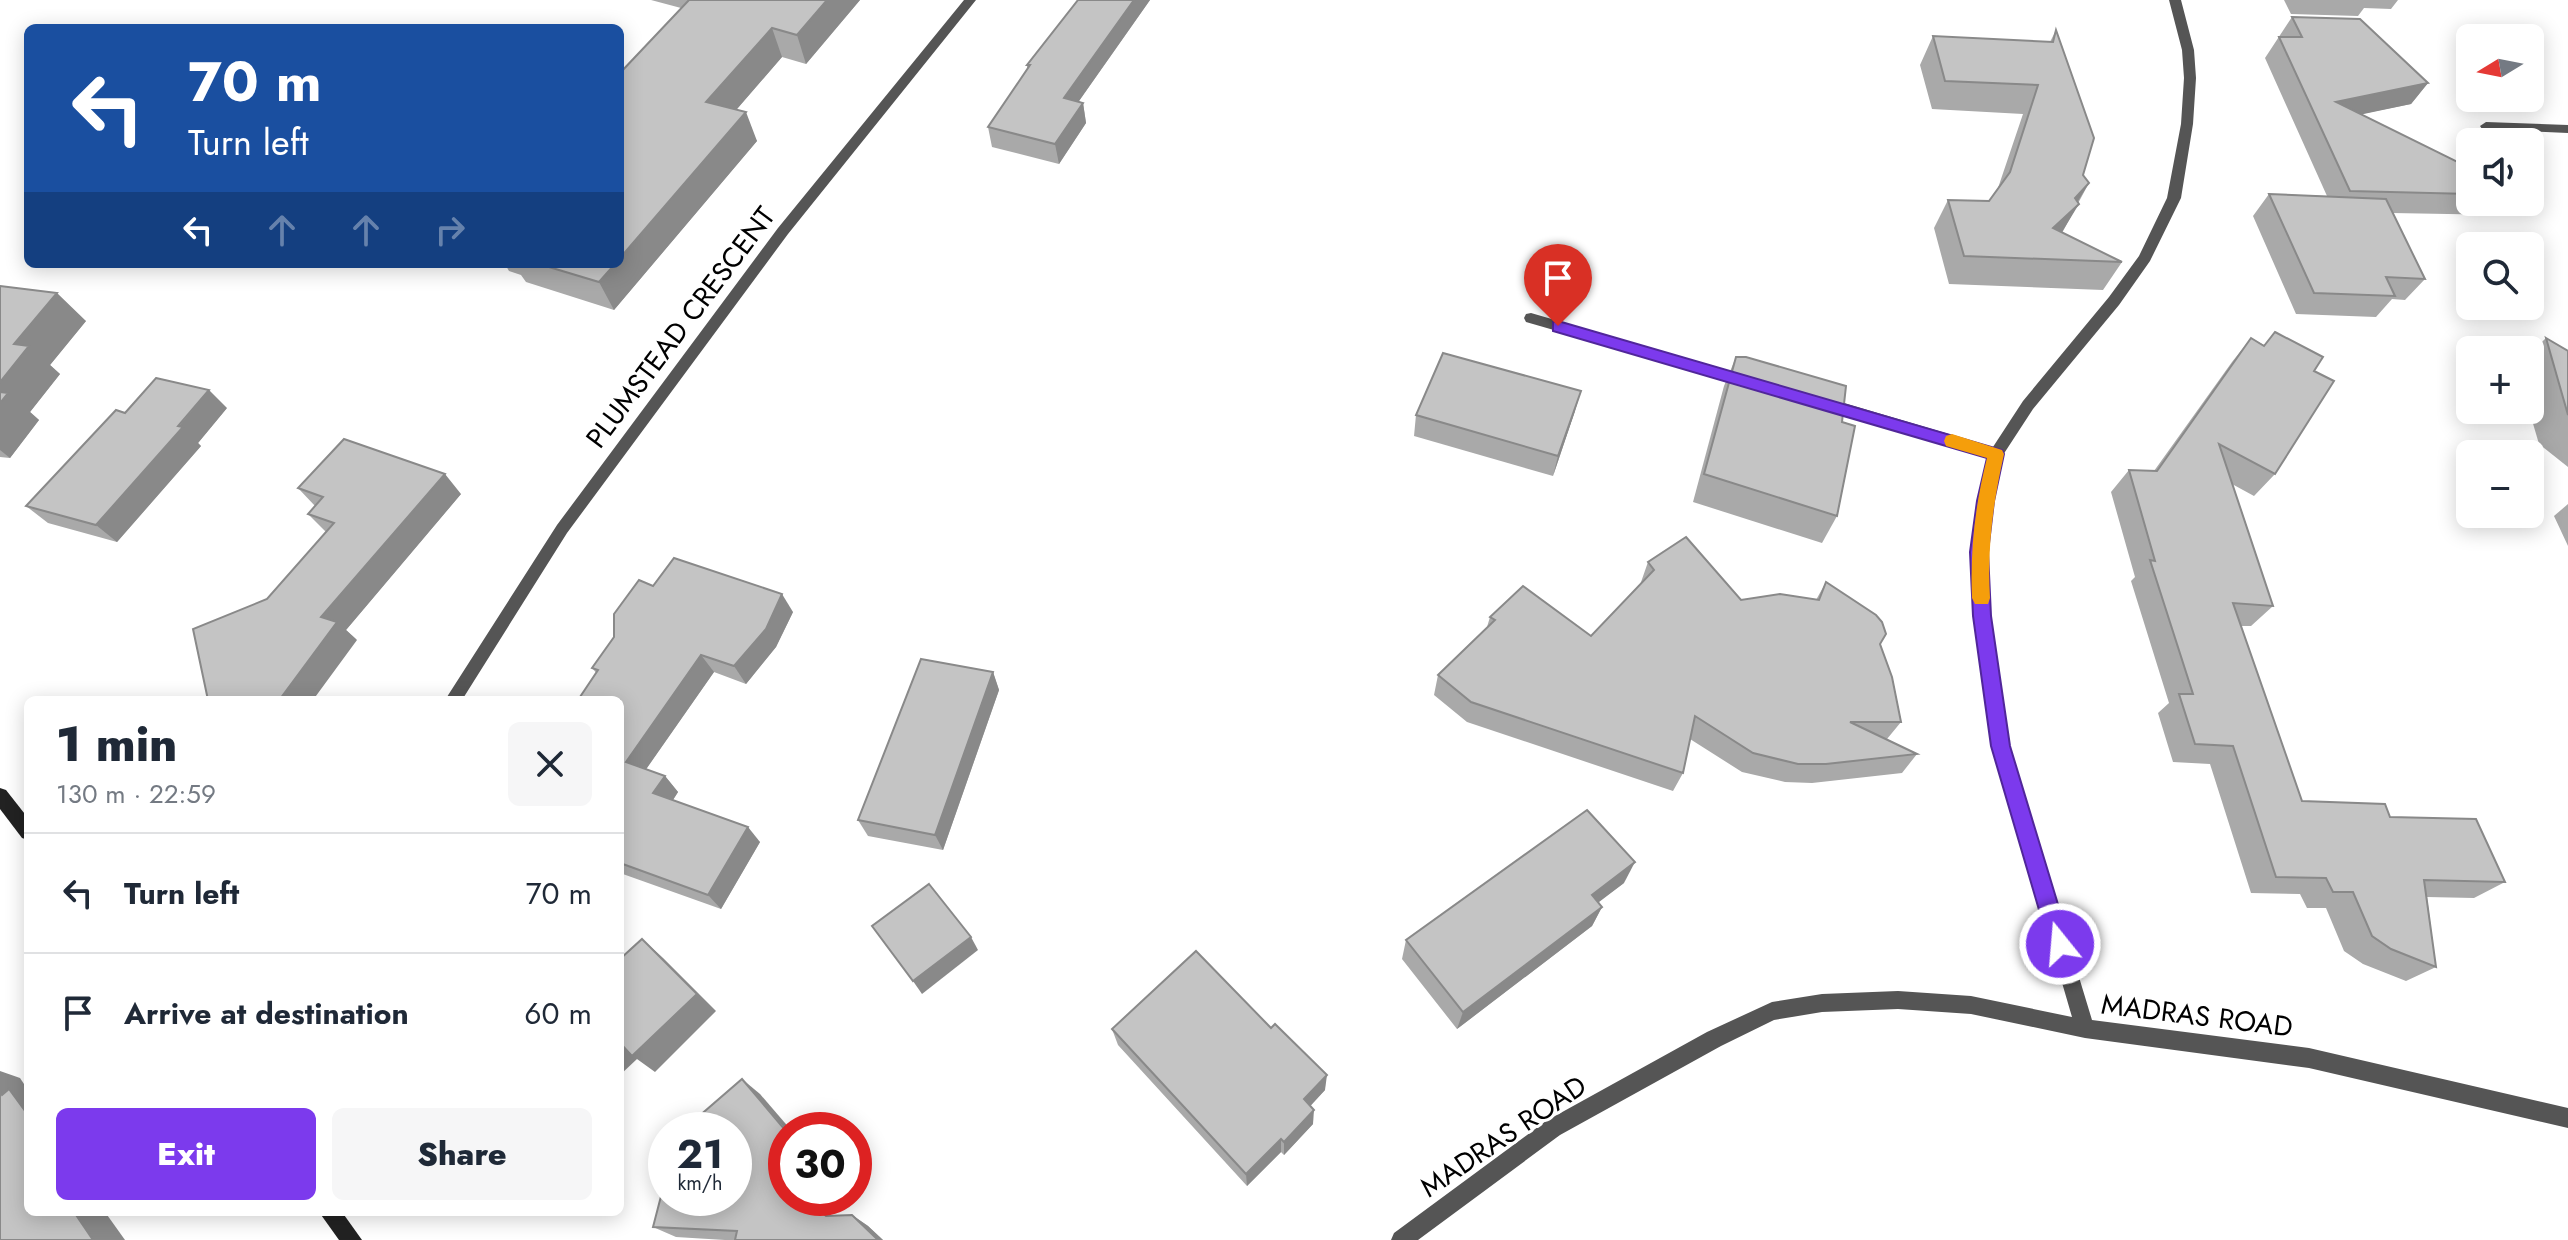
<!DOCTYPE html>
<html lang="en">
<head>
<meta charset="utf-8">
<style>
	:root { --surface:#fff; --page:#f6f6f7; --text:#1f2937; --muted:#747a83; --line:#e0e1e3; --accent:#7c3aed }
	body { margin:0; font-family:Jost,sans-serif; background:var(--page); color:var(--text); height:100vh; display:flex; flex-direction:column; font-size:30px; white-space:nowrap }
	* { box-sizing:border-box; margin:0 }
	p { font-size:26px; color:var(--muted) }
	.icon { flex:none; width:44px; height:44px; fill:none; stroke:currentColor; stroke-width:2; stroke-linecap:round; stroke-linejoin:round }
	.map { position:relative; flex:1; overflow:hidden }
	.sheet { position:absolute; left:24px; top:696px; width:600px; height:520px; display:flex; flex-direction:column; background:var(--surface); border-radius:12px; box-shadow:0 4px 20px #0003 }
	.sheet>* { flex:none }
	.hud { position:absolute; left:24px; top:24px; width:600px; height:244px; border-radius:12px; box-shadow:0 4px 20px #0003; background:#1a4fa0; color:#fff; overflow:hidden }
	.needle { width:52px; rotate:260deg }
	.controls { position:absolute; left:2456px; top:24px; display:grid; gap:16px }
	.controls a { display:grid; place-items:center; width:88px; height:88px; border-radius:12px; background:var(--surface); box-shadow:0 4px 20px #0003; font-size:40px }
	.speed { position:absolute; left:648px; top:1112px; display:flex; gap:16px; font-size:40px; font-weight:700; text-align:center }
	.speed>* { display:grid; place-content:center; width:104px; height:104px; border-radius:50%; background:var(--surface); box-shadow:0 4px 20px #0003; line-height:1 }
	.speed small { font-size:20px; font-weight:400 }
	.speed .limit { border:12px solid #d22; background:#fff; color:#111 }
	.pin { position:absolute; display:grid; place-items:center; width:68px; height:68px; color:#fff; margin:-82px -34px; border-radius:50% 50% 50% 0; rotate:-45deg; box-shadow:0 0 8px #0007 }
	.pin .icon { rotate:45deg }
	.me { position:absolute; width:88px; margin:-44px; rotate:343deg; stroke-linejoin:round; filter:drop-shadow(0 0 6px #0008) }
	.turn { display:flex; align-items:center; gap:28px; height:168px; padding:0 32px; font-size:36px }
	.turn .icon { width:104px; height:104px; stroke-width:2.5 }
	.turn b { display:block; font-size:56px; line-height:68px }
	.lanes { display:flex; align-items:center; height:76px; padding:0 32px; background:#0003; justify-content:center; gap:40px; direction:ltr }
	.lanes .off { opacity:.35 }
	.round { display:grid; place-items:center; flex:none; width:84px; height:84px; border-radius:12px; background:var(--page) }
	.headline { display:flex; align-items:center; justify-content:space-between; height:136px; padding:0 32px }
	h1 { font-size:48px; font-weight:800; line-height:60px }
	.primary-button { display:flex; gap:16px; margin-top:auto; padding:16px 32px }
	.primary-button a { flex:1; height:92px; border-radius:12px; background:var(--accent); color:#fff; font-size:32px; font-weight:800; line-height:92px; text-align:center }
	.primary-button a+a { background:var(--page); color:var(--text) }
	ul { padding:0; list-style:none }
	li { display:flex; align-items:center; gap:24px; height:120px; padding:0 32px; border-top:2px solid var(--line) }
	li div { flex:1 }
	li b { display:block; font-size:30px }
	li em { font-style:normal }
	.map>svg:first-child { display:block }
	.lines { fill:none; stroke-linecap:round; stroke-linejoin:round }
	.lane { fill:#555; fill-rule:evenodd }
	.street { fill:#555; fill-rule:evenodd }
	.secondary { fill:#222; fill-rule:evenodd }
	.wall { fill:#a9a9a9 }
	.shaded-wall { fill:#898989 }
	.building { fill:#c4c4c4; stroke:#898989; stroke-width:2 }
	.route { fill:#7c3aed; stroke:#51269a; stroke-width:2 }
	.slow { fill:#f59e0b }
	.labels { text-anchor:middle; stroke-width:6; stroke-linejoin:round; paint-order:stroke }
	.street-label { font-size:28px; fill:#000; stroke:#fff }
</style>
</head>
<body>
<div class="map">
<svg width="2568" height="1240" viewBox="0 0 2568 1240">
	<rect width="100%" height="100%" fill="#fff"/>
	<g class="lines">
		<g class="lane">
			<path d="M 2486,122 L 2568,125 L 2568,133 L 2482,129 L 2480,126 Z"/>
			<path d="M 1531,313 L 1748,376 L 1755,381 L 1748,386 L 1526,322 L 1524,318 L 1526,314 Z"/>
			<path d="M 1824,397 L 1996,448 L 2003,454 L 1996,460 L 1819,407 L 1817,403 Z"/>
		</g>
		<g class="street">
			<path d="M 964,0 L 976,0 L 788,234 L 567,533 L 462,700 L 445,700 L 557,525 L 778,228 Z"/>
			<path d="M 2169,0 L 2181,0 L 2194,50 L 2196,78 L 2193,124 L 2181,198 L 2150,261 L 2119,305 L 2033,409 L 2003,455 L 1993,501 L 1987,552 L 1990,616 L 2009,746 L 2092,1020 L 2309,1048 L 2568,1108 L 2568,1128 L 2309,1068 L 2085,1038 L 1971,1014 L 1898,1009 L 1822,1012 L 1774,1020 L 1721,1046 L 1560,1135 L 1418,1240 L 1391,1240 L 1394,1233 L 1546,1121 L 1707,1032 L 1772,1002 L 1822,994 L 1898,991 L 1971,996 L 2072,1017 L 1993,746 L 1974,616 L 1971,552 L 1977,501 L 1991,450 L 2023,401 L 2109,297 L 2139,256 L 2167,198 L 2181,124 L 2184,78 L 2182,50 Z"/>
		</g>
		<g class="secondary">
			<path d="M 0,788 L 6,790 L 28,818 L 28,840 L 22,838 L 0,809 Z"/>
			<path d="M 319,1212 L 342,1212 L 362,1240 L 339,1240 Z"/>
		</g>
	</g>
	<g class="wall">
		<path d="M 651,0 L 860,0 L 806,64 L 782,57 L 736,110 L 757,141 L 614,310 L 526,282 L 521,275 L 509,271 L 505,264 L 620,264 L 681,8 Z"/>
		<path d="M 1078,0 L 1150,0 L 1079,101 L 1083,103 L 1086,123 L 1059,164 L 992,147 L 988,127 L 1027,70 L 1027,65 Z"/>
		<path d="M 2284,0 L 2398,0 L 2391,9 L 2364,8 L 2358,16 L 2291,14 Z"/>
		<path d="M 2292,17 L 2428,83 L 2411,104 L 2361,114 L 2470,168 L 2470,202 L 2517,202 L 2504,215 L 2392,213 L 2425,279 L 2405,300 L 2392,299 L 2376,317 L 2296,314 L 2253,216 L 2269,194 L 2327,196 L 2265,58 Z"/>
		<path d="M 2056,30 L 2083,175 L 2089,183 L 2062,233 L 2122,262 L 2103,290 L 1949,284 L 1934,228 L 1948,200 L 1989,201 L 1998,188 L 2023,114 L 1932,109 L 1920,65 L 1933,36 L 2050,42 Z"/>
		<path d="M 0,286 L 86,321 L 50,365 L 60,374 L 30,412 L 39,420 L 10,458 L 0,457 Z"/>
		<path d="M 2275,332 L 2314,371 L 2275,474 L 2254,496 L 2232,484 L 2273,606 L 2251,626 L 2241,626 L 2302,801 L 2390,817 L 2505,882 L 2474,898 L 2427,897 L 2436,967 L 2406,981 L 2363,964 L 2344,951 L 2326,908 L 2307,908 L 2300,894 L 2251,893 L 2210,764 L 2173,762 L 2158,713 L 2169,703 L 2131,581 L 2135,577 L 2111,492 L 2129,470 L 2154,471 L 2232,362 L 2251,338 L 2264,345 Z"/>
		<path d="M 2546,338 L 2568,351 L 2568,467 L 2539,444 L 2529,410 L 2530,353 Z"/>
		<path d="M 1736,357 L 1837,516 L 1822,543 L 1693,502 L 1724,386 Z"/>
		<path d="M 227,408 L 198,443 L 201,446 L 117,542 L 48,523 L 26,506 Z"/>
		<path d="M 1575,411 L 1553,476 L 1414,436 L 1416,415 Z"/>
		<path d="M 298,488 L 461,494 L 346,630 L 357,640 L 267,599 L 326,532 L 308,514 L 315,506 Z"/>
		<path d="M 2568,504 L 2568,546 L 2554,516 Z"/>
		<path d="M 1648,562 L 1741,600 L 1816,600 L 1826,582 L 1880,644 L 1901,722 L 1887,739 L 1917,754 L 1902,773 L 1812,783 L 1785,782 L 1742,772 L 1690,739 L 1683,773 L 1673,791 L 1467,722 L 1434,695 L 1438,675 L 1487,627 L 1490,617 L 1591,636 L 1640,585 Z"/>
		<path d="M 653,586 L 793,612 L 776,647 L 746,684 L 714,672 L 646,769 L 665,776 L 678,792 L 673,800 L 760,842 L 721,909 L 620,873 L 620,700 L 592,668 Z"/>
		<path d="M 993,672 L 999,690 L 943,850 L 868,836 L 858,820 Z"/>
		<path d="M 1624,883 L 1598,902 L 1602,907 L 1592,926 L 1457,1029 L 1402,959 L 1406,940 Z"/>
		<path d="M 1112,1029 L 1325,1090 L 1310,1106 L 1313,1124 L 1284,1155 L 1281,1152 L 1247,1186 L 1118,1045 Z"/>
		<path d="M 760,1094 L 786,1198 L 813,1198 L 831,1216 L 852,1215 L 868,1226 L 883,1240 L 725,1240 L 676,1237 L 653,1227 Z"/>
	</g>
	<g class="shaded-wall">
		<path d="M 827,0 L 860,0 L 806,64 L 797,35 Z"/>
		<path d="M 1134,0 L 1150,0 L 1067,118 L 1064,98 Z"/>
		<path d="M 772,28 L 782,57 L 718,131 L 706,102 Z"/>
		<path d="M 2428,83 L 2411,104 L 2321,123 L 2336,102 Z"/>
		<path d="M 1083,103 L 1086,123 L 1059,164 L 1055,144 Z"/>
		<path d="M 746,112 L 757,141 L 614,310 L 599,282 L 615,264 L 620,264 L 620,258 Z"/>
		<path d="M 2089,183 L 2072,211 L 2079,204 L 2062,232 L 2053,228 L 2075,198 Z"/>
		<path d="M 57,293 L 86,321 L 50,365 L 60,374 L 30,412 L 39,420 L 10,458 L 0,450 L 0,382 L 14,344 Z"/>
		<path d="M 209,390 L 227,408 L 198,443 L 201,446 L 117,542 L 96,525 Z"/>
		<path d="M 1581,391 L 1575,411 L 1553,476 L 1558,456 Z"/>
		<path d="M 445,474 L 461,494 L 346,630 L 357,640 L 313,700 L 278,700 L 321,617 Z"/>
		<path d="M 782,594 L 793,612 L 776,647 L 746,684 L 734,666 Z"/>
		<path d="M 701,655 L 714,672 L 640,778 L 626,762 Z"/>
		<path d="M 993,672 L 999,690 L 943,850 L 935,835 Z"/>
		<path d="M 665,776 L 678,792 L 667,809 L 653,793 Z"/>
		<path d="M 748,827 L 760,842 L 721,909 L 708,895 Z"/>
		<path d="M 1635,862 L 1624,883 L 1582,915 L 1592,895 Z"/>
		<path d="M 1602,907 L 1592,926 L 1457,1029 L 1463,1012 Z"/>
		<path d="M 971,937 L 978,950 L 922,994 L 913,981 Z"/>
		<path d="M 642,939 L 663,958 L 716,1011 L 655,1072 L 637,1059 L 620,1075 L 620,1042 Z"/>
		<path d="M 0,1071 L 20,1078 L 28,1090 L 28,1115 L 2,1095 L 0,1092 Z"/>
		<path d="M 1327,1075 L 1325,1090 L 1303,1114 L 1304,1099 Z"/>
		<path d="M 742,1079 L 760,1094 L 791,1130 L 786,1130 Z"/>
		<path d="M 1314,1110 L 1313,1124 L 1284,1155 L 1284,1142 Z"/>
		<path d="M 1281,1139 L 1281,1152 L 1247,1186 L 1246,1174 Z"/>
		<path d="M 807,1198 L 813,1198 L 842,1227 L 826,1216 Z"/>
		<path d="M 74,1212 L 105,1212 L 125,1240 L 93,1240 Z"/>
		<path d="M 852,1215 L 868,1226 L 883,1240 L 878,1240 Z"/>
	</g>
	<g class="building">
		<path d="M 689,0 L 827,0 L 797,35 L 772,28 L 706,102 L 746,112 L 620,258 L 620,73 Z"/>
		<path d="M 1078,0 L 1134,0 L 1064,98 L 1083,103 L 1055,144 L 988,127 L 1030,65 L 1027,65 Z"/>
		<path d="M 2292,17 L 2360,19 L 2428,83 L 2336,102 L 2470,168 L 2470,194 L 2350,191 L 2279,37 L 2302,37 Z"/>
		<path d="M 2056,30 L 2094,138 L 2083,175 L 2089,183 L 2075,198 L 2079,204 L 2053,228 L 2122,262 L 1964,256 L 1948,200 L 1989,201 L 2010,172 L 2038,85 L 1945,81 L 1933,36 L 2053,42 Z"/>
		<path d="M 2269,194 L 2386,199 L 2425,279 L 2386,277 L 2395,296 L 2314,293 Z"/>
		<path d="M 539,264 L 615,264 L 599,282 Z"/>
		<path d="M 0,286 L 57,293 L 14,344 L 29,346 L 0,382 Z"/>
		<path d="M 2275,332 L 2323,357 L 2314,371 L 2334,381 L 2275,474 L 2219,444 L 2273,606 L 2233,603 L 2302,801 L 2385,804 L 2390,817 L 2476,819 L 2505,882 L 2424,880 L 2436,967 L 2391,949 L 2372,936 L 2353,892 L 2333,892 L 2326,878 L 2276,877 L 2233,746 L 2195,744 L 2179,694 L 2193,694 L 2150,560 L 2155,561 L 2129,470 L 2157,471 L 2251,338 L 2264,346 Z"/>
		<path d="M 2546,338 L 2568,351 L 2568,415 Z"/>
		<path d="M 1443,353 L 1581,391 L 1558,456 L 1416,415 Z"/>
		<path d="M 1736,357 L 1746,357 L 1846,386 L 1842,422 L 1855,426 L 1837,516 L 1704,474 Z"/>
		<path d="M 156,378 L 209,390 L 178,426 L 183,427 L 96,525 L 26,506 L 116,410 L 125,413 Z"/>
		<path d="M 0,392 L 8,393 L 0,403 Z"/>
		<path d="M 344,439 L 445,474 L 321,617 L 337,622 L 280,699 L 278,700 L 208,700 L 193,629 L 267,599 L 334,523 L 308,514 L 323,497 L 298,488 Z"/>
		<path d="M 1686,537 L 1741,600 L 1780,594 L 1819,600 L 1826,582 L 1876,615 L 1882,622 L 1886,634 L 1880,644 L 1892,677 L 1901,722 L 1850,722 L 1917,754 L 1826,764 L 1798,764 L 1753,753 L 1695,716 L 1683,773 L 1471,702 L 1438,675 L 1495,620 L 1490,617 L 1523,586 L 1591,636 L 1654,570 L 1648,562 Z"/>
		<path d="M 674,558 L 782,594 L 766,629 L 734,666 L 701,655 L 626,762 L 665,776 L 653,793 L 748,827 L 708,895 L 620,863 L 620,700 L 578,700 L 598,670 L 592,668 L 614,637 L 614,614 L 639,580 L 653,586 Z"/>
		<path d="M 921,659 L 993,672 L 935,835 L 858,820 Z"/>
		<path d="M 1587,810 L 1635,862 L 1592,895 L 1602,907 L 1463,1012 L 1406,940 Z"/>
		<path d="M 929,884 L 971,937 L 913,981 L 872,926 Z"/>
		<path d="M 642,939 L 697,994 L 632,1056 L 620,1043 L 620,959 Z"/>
		<path d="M 1196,951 L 1271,1028 L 1275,1024 L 1327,1075 L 1304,1099 L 1314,1110 L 1284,1142 L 1281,1139 L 1246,1174 L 1112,1029 Z"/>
		<path d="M 742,1079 L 786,1131 L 786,1198 L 807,1198 L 826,1216 L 852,1215 L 878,1240 L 735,1240 L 737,1231 L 653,1227 L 666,1177 L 666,1198 L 734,1198 L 734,1130 L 683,1130 Z"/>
		<path d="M 9,1089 L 28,1115 L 28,1212 L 74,1212 L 93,1240 L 0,1240 L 0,1092 L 2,1095 Z"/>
	</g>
	<path class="route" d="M 1558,321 L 2002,450 L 2004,454 L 1994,501 L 1988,552 L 1991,616 L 2010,746 L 2070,944 L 2067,951 L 2060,954 L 2052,951 L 2049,944 L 1991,746 L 1973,616 L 1970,552 L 1977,501 L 1987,458 L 1553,331 L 1553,322 Z"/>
	<path class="slow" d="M 1952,434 L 2002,450 L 2004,454 C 1993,503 1987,548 1990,598 L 1988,604 L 1975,604 L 1972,598 C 1970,549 1975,506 1987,458 L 1946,446 L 1944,441 L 1946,436 Z"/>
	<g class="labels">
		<g class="street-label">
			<text transform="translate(680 327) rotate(-53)" y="10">PLUMSTEAD CRESCENT</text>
			<text transform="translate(2197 1015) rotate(7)" y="10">MADRAS ROAD</text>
			<text transform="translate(1503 1136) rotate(-34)" y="10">MADRAS ROAD</text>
		</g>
	</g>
</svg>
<div class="controls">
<a><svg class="needle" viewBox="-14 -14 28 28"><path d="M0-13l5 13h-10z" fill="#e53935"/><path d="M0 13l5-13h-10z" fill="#747a83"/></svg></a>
<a><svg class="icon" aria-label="sound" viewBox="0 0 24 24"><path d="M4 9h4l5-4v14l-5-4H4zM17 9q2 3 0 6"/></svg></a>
<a><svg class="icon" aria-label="search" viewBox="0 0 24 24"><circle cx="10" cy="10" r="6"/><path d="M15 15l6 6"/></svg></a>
<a>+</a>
<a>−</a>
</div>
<div class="speed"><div>21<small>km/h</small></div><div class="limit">30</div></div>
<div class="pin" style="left:1558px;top:326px;background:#d93025"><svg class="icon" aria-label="arrive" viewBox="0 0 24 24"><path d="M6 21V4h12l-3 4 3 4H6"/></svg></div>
<svg class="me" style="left:2060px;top:944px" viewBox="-20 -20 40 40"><circle r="17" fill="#7c3aed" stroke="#fff" stroke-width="3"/><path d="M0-11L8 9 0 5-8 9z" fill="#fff"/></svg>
<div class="hud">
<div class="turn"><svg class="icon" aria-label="left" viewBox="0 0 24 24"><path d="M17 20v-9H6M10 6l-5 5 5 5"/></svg><div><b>70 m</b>Turn left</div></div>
<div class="lanes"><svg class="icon" aria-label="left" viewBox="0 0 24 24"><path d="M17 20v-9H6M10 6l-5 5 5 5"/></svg><svg class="icon off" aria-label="ahead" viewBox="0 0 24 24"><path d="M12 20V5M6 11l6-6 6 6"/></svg><svg class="icon off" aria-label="ahead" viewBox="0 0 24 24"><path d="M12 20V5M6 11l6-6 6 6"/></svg><svg class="icon off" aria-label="right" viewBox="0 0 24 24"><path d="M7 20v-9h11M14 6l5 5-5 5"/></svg></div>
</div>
<section class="sheet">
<div class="headline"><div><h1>1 min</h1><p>130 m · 22:59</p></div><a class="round"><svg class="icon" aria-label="close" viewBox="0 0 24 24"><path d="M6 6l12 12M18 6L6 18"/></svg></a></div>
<ul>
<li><svg class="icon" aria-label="left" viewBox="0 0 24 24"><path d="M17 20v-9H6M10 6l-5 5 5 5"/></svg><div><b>Turn left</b></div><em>70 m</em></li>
<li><svg class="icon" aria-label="arrive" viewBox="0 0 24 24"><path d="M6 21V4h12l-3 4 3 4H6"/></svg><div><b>Arrive at destination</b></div><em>60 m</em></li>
</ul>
<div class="primary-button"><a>Exit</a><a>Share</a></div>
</section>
</div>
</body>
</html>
